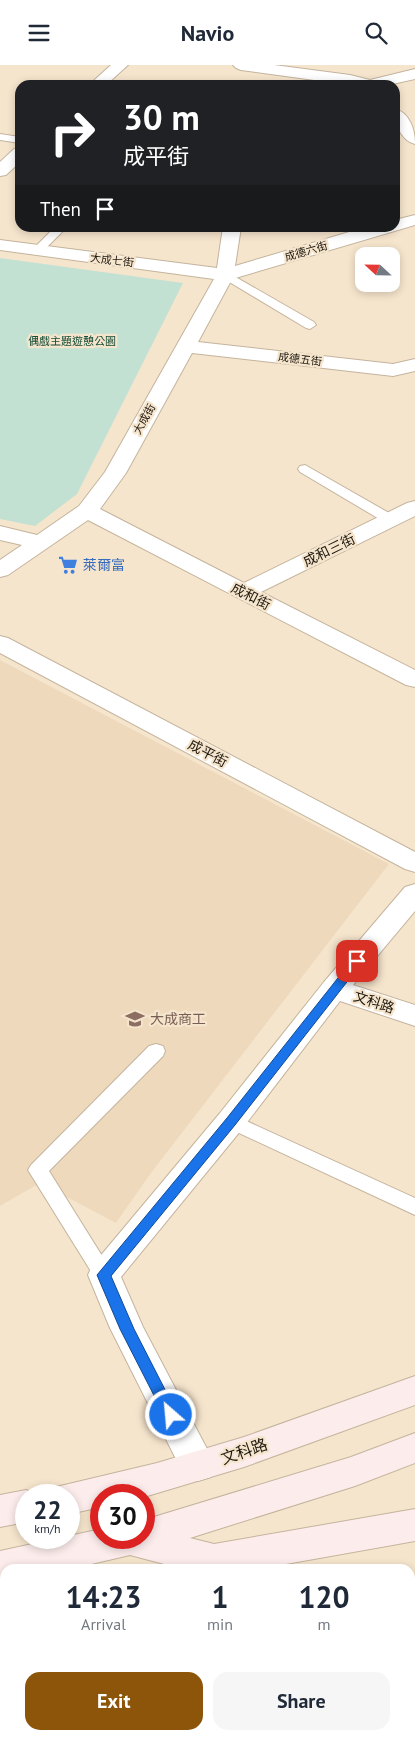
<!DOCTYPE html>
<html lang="en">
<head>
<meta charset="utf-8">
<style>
	:root { --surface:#fff; --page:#f6f6f7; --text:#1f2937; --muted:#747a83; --accent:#8c5509 }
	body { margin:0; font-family:"PT Sans","Noto Sans TC",sans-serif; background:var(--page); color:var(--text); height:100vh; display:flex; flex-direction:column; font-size:19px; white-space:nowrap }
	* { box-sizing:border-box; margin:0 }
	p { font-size:16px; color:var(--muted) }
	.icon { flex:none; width:28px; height:28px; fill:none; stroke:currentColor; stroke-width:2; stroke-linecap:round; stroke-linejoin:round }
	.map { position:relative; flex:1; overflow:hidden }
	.details { position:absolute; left:0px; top:1499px; width:415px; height:176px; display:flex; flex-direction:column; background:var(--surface); border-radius:15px 15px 0 0; box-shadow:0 2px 8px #0003 }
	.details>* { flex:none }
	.banner { position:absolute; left:15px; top:15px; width:385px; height:152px; border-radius:15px; box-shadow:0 2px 8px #0003; background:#202124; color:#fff; overflow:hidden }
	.needle { width:32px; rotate:292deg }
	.tools { position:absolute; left:355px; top:182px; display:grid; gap:10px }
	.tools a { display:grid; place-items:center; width:45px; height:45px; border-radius:10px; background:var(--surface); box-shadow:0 2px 8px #0003; font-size:25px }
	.speed { position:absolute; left:15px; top:1419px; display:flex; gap:10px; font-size:25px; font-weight:700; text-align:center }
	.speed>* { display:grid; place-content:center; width:65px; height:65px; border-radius:50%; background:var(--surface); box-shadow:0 2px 8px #0003; line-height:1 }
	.speed small { font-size:12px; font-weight:400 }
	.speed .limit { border:8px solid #d22; background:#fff; color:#111 }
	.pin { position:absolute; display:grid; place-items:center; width:42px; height:42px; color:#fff; margin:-21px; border-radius:10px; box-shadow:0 2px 8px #0006 }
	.me { position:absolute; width:55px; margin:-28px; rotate:333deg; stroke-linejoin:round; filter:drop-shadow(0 0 4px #0008) }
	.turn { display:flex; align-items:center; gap:18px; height:105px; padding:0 25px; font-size:22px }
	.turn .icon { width:65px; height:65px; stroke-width:2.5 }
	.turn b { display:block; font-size:35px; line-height:42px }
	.then { display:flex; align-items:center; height:48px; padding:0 25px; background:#0003; gap:10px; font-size:19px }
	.eta { display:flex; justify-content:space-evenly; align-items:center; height:85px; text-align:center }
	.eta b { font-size:30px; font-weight:600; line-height:35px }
	.cta { display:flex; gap:10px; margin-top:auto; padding:10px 25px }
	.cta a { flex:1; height:58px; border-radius:15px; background:var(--accent); color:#fff; font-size:20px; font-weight:600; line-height:58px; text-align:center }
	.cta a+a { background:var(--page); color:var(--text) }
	header { display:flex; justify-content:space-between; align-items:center; height:65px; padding:0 25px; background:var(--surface); font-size:22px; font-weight:600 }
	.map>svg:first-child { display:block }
	.built { fill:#efd9bc }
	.green { fill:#c3e1d2 }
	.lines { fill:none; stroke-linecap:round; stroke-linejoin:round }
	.lane-casing { stroke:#c4b49d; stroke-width:2 }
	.street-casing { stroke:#c4b49d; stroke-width:2 }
	.secondary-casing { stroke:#c4b49d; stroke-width:2 }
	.lane { fill:#fff; fill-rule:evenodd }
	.street { fill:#fff; fill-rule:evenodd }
	.secondary { fill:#fcedec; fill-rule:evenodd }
	.route { fill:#1a73e8; stroke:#114b97 }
	.labels { text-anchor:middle; stroke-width:4.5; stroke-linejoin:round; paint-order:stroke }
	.far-street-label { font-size:11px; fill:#1f1a11; stroke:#f6e5cd }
	.far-park-label { font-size:11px; fill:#134c36; stroke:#f6e5cd }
	.street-label { font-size:14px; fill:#1f1a11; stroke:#f6e5cd }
	.shop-label { font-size:14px; fill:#366cbe; stroke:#f6e5cd; text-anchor:start }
	.education-label { font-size:14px; fill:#785e54; stroke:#f6e5cd; text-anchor:start }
	.near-street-label { font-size:16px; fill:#1f1a11; stroke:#f6e5cd }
</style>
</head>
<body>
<header><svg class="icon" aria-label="menu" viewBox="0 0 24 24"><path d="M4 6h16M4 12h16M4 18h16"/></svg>Navio<svg class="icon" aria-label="search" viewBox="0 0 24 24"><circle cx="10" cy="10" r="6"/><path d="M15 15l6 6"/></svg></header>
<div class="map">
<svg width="415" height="1674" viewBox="0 0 415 1674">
	<rect width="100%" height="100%" fill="#f6e5cd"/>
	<path class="built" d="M 0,595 L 389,799 L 151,1108 L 116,1158 L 40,1118 L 0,1141 Z"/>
	<path class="green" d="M 0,193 L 183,218 L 77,429 L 35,461 L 0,454 Z"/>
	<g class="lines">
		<g class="lane-casing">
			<g id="lane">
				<path d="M 0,69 L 20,72 L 20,78 L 0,75 Z"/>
				<path d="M 55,162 L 67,162 L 42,187 L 34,187 L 32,185 Z"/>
				<path d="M 225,206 L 314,257 L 316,260 L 310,264 L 306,263 L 221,212 L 219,210 L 221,208 Z"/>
				<path d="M 305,400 L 396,452 L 398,455 L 396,458 L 386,458 L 300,407 L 298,404 L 300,401 Z"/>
				<path d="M 156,979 L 163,981 L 165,986 L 163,991 L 49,1106 L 114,1210 L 111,1216 L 104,1218 L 97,1216 L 28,1105 L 31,1100 L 149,981 Z"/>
				<path d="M 231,1049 L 415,1133 L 415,1150 L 224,1061 L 221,1056 L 224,1051 Z"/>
			</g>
		</g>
		<g class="street-casing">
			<g id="street">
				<path d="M 111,0 L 128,0 L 106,20 L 89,20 Z"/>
				<path d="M 233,0 L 274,0 L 350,10 L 370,15 L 415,4 L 415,14 L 388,20 L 351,20 L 241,5 L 236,3 Z"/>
				<path d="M 395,44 C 410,48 415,65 415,79 C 400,75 395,58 395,44 Z"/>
				<path d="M 20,83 L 20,97 L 6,110 L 0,111 L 0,97 L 14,84 Z"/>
				<path d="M 415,150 L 415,160 L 232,214 L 198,277 L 393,299 L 415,294 L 415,306 L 393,311 L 192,288 L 126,408 L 100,444 L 244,518 L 407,438 L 415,436 L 415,451 L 261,527 L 415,605 L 415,622 L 406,620 L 88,455 L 8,510 L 0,512 L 0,495 L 22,480 L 0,475 L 0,461 L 37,470 L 79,441 L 105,407 L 214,214 L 0,185 L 0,175 L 217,203 L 223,162 L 241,162 L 235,201 L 366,162 L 395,162 L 395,155 Z"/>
				<path d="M 0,571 L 8,573 L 415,787 L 415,807 L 405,804 L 0,588 Z"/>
				<path d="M 415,819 L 415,846 L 353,920 L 415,940 L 415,961 L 340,936 L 242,1064 L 121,1212 L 143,1262 L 216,1401 L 211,1412 L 198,1416 L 185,1412 L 110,1263 L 88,1210 L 92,1201 L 220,1048 L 324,917 L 405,822 Z"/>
			</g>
		</g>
		<g class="secondary-casing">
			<g id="secondary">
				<path d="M 415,1311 L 415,1340 L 244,1402 L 144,1432 L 144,1430 L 101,1430 L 101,1442 L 69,1449 L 69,1430 L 52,1430 L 56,1422 L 157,1398 L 244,1372 Z"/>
				<path d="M 415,1368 L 415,1398 L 355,1421 L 190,1473 L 214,1479 L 415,1444 L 415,1476 L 258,1504 L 183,1504 L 130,1490 L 70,1504 L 5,1504 L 5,1518 L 0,1520 L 0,1486 L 101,1464 L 101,1472 L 144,1472 L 144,1455 L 351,1392 Z"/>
				<path d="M 26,1425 L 39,1430 L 26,1430 L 26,1457 L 0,1462 L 0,1430 Z"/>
			</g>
		</g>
		<use href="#lane" class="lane"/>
		<use href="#street" class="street"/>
		<use href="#secondary" class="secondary"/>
	</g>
	<path class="route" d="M 357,893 L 363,896 L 361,899 L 235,1060 L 111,1211 L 134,1264 L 178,1350 L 176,1354 L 171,1356 L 166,1354 L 120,1264 L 97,1210 L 227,1053 L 353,894 Z"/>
	<defs>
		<g id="supermarket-bare" transform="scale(1.5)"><path d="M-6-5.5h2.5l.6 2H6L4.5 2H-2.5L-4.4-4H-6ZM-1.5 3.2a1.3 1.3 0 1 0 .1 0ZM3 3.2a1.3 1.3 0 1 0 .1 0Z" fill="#3f7fe0" stroke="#f6e5cd" stroke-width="2.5" paint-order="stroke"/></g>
		<g id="school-bare" transform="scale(1.5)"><path d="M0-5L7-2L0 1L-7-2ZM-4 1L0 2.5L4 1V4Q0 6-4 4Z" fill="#8d6e63" stroke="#f6e5cd" stroke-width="2.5" paint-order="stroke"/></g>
	</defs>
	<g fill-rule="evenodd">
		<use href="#supermarket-bare" x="68" y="500"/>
		<use href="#school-bare" x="135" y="954"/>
	</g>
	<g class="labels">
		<g class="far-street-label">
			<text transform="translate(306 186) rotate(-16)" y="4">成德六街</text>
			<text transform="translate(112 195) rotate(7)" y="4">大成七街</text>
			<text transform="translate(300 294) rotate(7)" y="4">成德五街</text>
			<text transform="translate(144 354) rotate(-61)" y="4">大成街</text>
		</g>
		<g class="far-park-label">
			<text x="72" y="280">偶戲主題遊憩公園</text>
		</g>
		<g class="street-label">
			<text transform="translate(329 485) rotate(-26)" y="5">成和三街</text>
			<text transform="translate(251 531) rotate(27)" y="5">成和街</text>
			<text transform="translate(208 688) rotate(28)" y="5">成平街</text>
			<text transform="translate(374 937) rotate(18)" y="5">文科路</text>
		</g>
		<g class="shop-label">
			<text x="83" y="505">萊爾富</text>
		</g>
		<g class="education-label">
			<text x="150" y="959">大成商工</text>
		</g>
		<g class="near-street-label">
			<text transform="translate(244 1386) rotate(-19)" y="6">文科路</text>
		</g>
	</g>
</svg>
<div class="tools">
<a><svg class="needle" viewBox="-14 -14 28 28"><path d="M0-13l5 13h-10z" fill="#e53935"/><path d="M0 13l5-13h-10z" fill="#747a83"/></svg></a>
</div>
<div class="speed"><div>22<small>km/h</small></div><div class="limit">30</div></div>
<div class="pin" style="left:357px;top:896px;background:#d93025"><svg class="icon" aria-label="arrive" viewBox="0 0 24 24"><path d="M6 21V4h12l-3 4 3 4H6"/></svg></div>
<svg class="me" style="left:171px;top:1350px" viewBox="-20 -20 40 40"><circle r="17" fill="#1a73e8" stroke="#fff" stroke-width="3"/><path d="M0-11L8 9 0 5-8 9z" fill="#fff"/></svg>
<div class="banner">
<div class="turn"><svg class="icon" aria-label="right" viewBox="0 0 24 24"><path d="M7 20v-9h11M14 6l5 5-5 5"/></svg><div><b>30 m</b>成平街</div></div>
<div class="then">Then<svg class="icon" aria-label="arrive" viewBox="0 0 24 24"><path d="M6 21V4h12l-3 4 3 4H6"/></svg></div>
</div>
<section class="details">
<div class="eta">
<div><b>14:23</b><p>Arrival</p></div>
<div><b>1</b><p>min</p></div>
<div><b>120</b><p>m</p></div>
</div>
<div class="cta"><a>Exit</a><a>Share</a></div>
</section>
</div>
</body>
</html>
